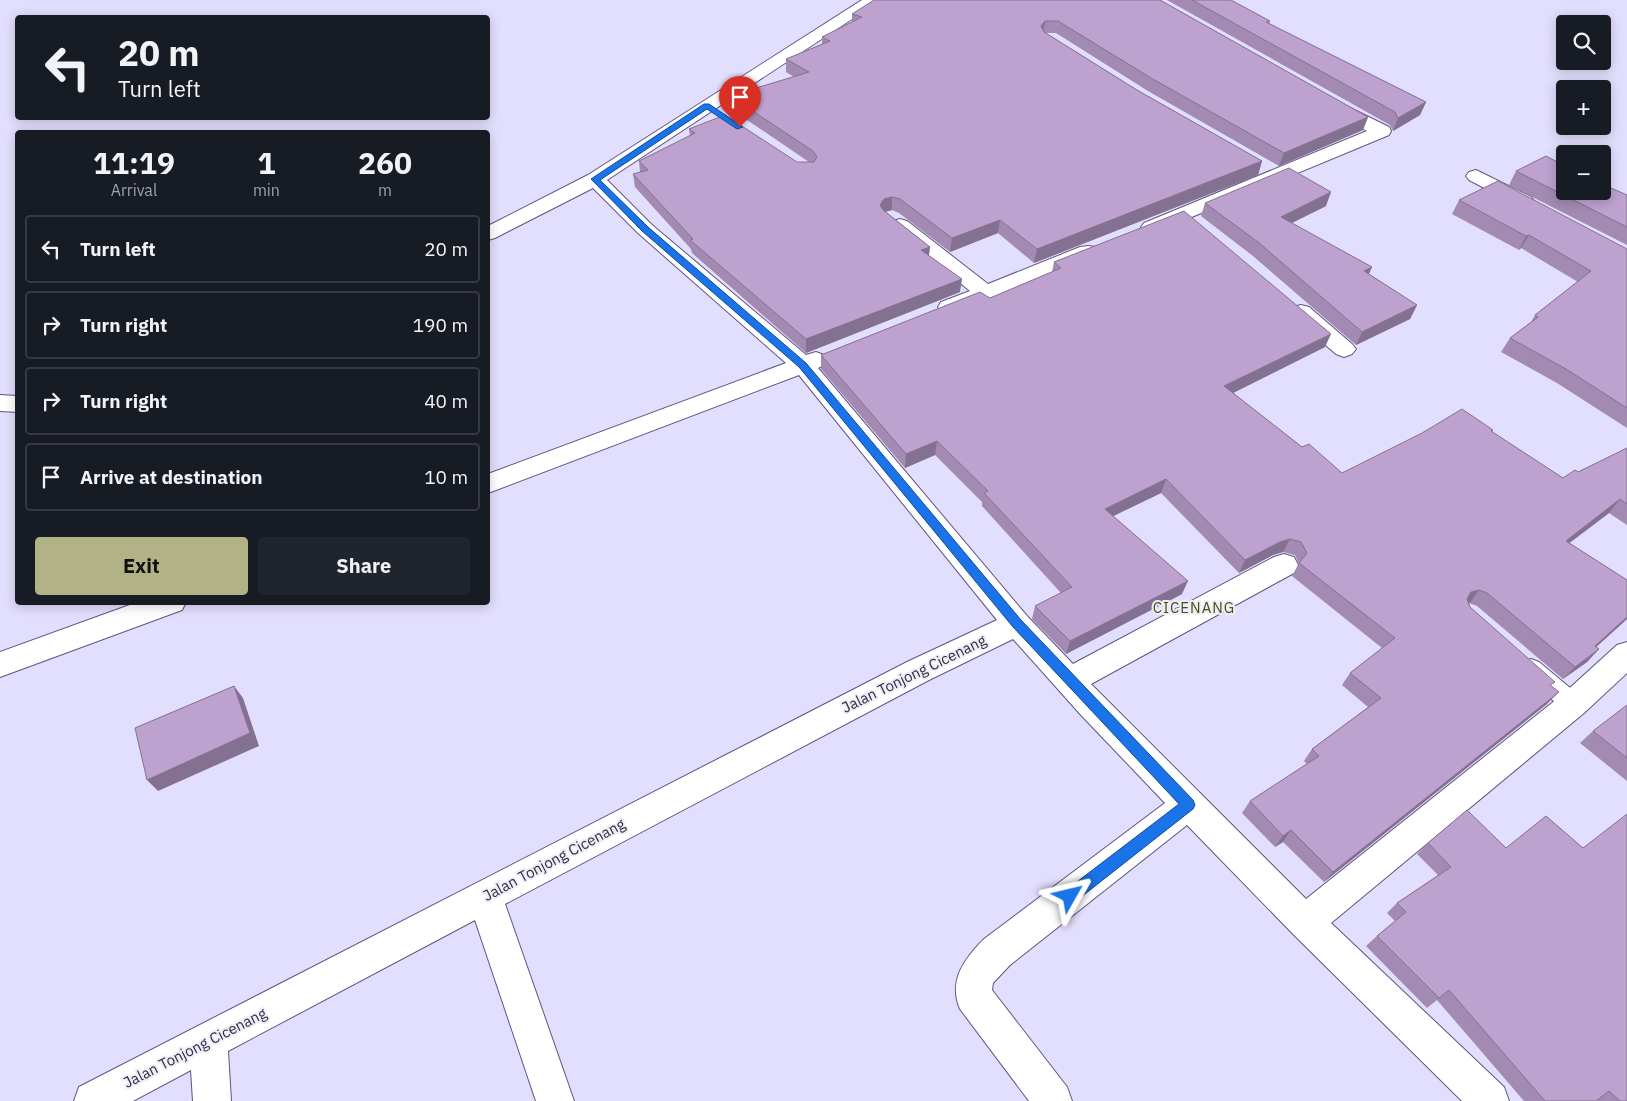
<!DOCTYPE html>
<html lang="en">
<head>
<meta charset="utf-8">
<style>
	:root { --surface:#171b24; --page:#20242c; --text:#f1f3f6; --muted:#9ea1a6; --line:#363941; --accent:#b1b387 }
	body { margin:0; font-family:"IBM Plex Sans",sans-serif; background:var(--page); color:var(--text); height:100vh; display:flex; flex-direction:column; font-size:19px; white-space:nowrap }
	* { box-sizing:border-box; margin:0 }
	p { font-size:16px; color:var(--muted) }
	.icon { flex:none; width:28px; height:28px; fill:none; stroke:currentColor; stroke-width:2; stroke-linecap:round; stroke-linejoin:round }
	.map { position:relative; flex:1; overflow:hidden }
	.details { position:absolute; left:15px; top:130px; width:475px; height:475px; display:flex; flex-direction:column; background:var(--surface); border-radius:5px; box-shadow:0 2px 12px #0003 }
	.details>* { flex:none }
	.top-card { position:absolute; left:15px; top:15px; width:475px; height:105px; border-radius:5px; box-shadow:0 2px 12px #0003; background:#171b24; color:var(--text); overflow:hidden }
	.buttons { position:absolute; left:1556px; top:15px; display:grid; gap:10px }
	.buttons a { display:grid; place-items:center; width:55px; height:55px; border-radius:5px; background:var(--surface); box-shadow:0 2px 12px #0003; font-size:25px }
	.pin { position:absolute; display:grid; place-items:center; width:42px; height:42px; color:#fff; margin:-51px -21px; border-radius:50% 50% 50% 0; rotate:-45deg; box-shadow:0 0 5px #0007 }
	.pin .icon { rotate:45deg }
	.me { position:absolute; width:55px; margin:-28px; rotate:53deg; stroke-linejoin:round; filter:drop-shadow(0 0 4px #0008) }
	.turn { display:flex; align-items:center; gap:18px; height:105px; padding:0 20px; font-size:22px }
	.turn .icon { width:65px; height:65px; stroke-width:2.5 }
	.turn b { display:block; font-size:35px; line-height:42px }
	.eta { display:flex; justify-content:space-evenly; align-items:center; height:85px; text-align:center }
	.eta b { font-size:30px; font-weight:800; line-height:35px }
	.cta { display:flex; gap:10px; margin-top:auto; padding:10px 20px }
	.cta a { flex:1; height:58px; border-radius:5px; background:var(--accent); color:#111; font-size:20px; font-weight:800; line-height:58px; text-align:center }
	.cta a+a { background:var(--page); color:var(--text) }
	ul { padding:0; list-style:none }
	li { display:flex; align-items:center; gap:15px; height:68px; margin:0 10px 8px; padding:0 10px; border:2px solid var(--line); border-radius:5px }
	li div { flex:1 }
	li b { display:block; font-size:19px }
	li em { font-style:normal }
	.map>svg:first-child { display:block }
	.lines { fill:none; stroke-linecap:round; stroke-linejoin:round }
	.service-casing { stroke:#5d5582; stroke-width:2 }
	.minor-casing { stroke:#5d5582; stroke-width:2 }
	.service { fill:#fff; fill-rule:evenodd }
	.minor { fill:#fff; fill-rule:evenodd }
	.wall { fill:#a38ab2 }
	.shaded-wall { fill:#847191 }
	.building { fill:#bda1cf; stroke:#847191 }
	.route { fill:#1a73e8; stroke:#114b97 }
	.labels { text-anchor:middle; stroke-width:4; stroke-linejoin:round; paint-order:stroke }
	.quarter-label { font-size:15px; letter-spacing:1px; fill:#4b4e11; stroke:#efeef8 }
	.near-street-label { font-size:15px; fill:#302d41; stroke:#efeef8 }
</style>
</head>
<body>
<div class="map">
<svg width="1627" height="1101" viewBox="0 0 1627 1101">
	<rect width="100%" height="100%" fill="#e2defd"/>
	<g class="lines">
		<g class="service-casing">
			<path id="service" d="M 1531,659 L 1539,662 L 1581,697 L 1584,704 L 1581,711 L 1573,714 L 1565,711 L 1523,674 L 1520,668 L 1523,662 Z"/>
		</g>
		<g class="minor-casing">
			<g id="minor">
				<path d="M 862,0 L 881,0 L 607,180 L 652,225 L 806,355 L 816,352 L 824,355 L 828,360 L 824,365 L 818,368 L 1027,616 L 1073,664 L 1274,557 L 1284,554 L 1294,557 L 1298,565 L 1294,573 L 1091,684 L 1306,899 L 1562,695 L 1617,645 L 1627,642 L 1627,673 L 1584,713 L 1331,923 L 1504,1087 L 1509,1101 L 1462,1101 L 1293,934 L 1187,825 L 1010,965 L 993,983 L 992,990 L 1067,1087 L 1072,1101 L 1029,1101 L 960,1009 C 948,981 964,959 984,939 L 1165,803 L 1081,715 L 1013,639 L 929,680 L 505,904 L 574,1101 L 536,1101 L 475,920 L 228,1051 L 231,1101 L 193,1101 L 191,1070 L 133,1101 L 74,1101 L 79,1087 L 907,662 L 997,620 L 799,375 L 488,493 L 488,474 L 786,363 L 638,233 L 593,188 L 495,238 L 488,240 L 488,226 L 588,175 Z"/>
				<path d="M 1334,100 L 1389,127 L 1391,131 L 1389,135 L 1158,231 L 1151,233 L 1144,231 L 1141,227 L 1144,223 L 1367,131 L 1328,109 L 1325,105 L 1328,101 Z"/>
				<path d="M 1476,170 L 1531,197 L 1534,201 L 1531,205 L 1524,207 L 1517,205 L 1469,180 L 1466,176 L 1469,172 Z"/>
				<path d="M 900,219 L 907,221 L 988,284 L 1080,247 L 1088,246 L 1096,247 L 1099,252 L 1096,257 L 949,314 L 941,312 L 938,307 L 941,302 L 970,291 L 893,229 L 890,225 L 893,221 Z"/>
				<path d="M 1301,305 L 1309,307 L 1352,344 L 1356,349 L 1352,354 L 1344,357 L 1336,354 L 1293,317 L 1290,312 L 1293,307 Z"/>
				<path d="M 0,395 L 18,396 L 18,412 L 0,411 Z"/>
				<path d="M 138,602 L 186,602 L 182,610 L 0,677 L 0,652 Z"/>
			</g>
		</g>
		<use href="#service" class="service"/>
		<use href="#minor" class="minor"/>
	</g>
	<g class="wall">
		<path d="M 1160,0 L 1368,117 L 1363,130 L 1279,166 L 1148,91 L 1056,33 L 1046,33 L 1137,90 L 1262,161 L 1258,175 L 1034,263 L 998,233 L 950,252 L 899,213 L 892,210 L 886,212 L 930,247 L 929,255 L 960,292 L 806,353 L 692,253 L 691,249 L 635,187 L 633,174 L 640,172 L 639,161 L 690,136 L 689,129 L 797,162 L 809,162 L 731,109 L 730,96 L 794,77 L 786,72 L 786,59 L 822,44 L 822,37 L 852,22 L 852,14 Z"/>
		<path d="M 1167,0 L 1232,0 L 1232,1 L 1270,21 L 1269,24 L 1426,102 L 1420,115 L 1393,131 L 1390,125 Z"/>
		<path d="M 1516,171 L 1627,195 L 1627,245 L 1509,185 Z"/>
		<path d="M 1459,200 L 1627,249 L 1627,428 L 1557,383 L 1501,352 L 1510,338 L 1531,322 L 1535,315 L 1578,282 L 1521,248 L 1519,250 L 1452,214 Z"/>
		<path d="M 1205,203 L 1326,206 L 1291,223 L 1372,267 L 1369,274 L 1417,305 L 1410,319 L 1356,345 L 1253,256 L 1201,216 Z"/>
		<path d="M 1054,262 L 1325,347 L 1233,393 L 1302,447 L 1342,473 L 1493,430 L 1492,432 L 1563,478 L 1578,472 L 1627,448 L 1627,525 L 1609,513 L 1569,543 L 1627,580 L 1627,619 L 1596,647 L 1599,649 L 1587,662 L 1563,679 L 1477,606 L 1469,603 L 1470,607 L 1551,686 L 1547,704 L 1324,882 L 1283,842 L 1275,847 L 1242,813 L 1250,801 L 1307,764 L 1304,761 L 1312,749 L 1368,707 L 1342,685 L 1350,673 L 1382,648 L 1292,576 L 1299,564 L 1295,555 L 1283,552 L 1273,555 L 1239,573 L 1161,493 L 1113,516 L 1182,594 L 1066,654 L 1032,619 L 1035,606 L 1061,593 L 982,506 L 982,502 L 935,455 L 905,468 L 821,369 L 821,355 L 990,298 L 1052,272 Z"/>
		<path d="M 1627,705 L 1627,781 L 1580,743 L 1593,731 Z"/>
		<path d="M 1467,810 L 1627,1101 L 1524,1101 L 1437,1000 L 1427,1008 L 1366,946 L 1377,936 L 1395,921 L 1387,913 L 1397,903 L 1438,875 L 1417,854 L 1428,843 Z"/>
	</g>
	<g class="shaded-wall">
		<path d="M 1045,21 L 1043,33 L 1041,26 Z"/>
		<path d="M 1426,102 L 1420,115 L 1393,131 L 1398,118 Z"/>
		<path d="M 1368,117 L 1363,130 L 1279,166 L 1284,153 Z"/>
		<path d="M 1262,161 L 1258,175 L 1034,263 L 1037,249 Z"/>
		<path d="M 1331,192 L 1326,206 L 1276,231 L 1281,217 Z"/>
		<path d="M 892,197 L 892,210 L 883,212 L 880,205 L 884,199 Z"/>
		<path d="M 1000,220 L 998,233 L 950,252 L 952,238 Z"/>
		<path d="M 1529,235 L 1521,248 L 1519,250 L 1526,236 Z"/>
		<path d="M 930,247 L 928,260 L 921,250 Z"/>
		<path d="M 1372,267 L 1366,280 L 1364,271 Z"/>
		<path d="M 962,279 L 960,292 L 806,353 L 806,339 Z"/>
		<path d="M 1417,305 L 1410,319 L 1356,345 L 1362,332 Z"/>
		<path d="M 1331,334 L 1325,347 L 1219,400 L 1224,386 Z"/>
		<path d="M 937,441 L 935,455 L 905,468 L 906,454 Z"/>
		<path d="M 1166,479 L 1161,493 L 1101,522 L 1105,509 Z"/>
		<path d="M 1620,499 L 1609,513 L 1555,554 L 1566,541 Z"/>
		<path d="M 1290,539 L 1283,552 L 1273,555 L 1239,573 L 1245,560 L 1280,542 Z"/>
		<path d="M 1188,581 L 1182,594 L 1066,654 L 1070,641 Z"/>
		<path d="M 1479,590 L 1470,603 L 1461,605 L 1471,592 Z"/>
		<path d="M 1627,617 L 1627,619 L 1583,659 L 1595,646 Z"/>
		<path d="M 1599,649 L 1587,662 L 1563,679 L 1575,667 Z"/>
		<path d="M 234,686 L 243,698 L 259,746 L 158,791 L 147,780 Z"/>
		<path d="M 1559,692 L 1547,704 L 1324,882 L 1333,872 Z"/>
		<path d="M 1291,830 L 1283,842 L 1275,847 L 1283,836 Z"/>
	</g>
	<g class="building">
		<path d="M 874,0 L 1160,0 L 1368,117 L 1284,153 L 1151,78 L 1058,21 L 1045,21 L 1041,26 L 1044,32 L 1137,90 L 1262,161 L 1037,249 L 1000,220 L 952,238 L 900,199 L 892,197 L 884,199 L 880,205 L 883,210 L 930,247 L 921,250 L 962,279 L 806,339 L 690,240 L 693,239 L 633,174 L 648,170 L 639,161 L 695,133 L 689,129 L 725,115 L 797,162 L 814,162 L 817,157 L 813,151 L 730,96 L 809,72 L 786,59 L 830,41 L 822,37 L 862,17 L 852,14 Z"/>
		<path d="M 1192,0 L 1231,0 L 1270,21 L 1266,22 L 1426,102 L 1398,118 L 1395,112 Z"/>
		<path d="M 1546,156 L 1565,166 L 1565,191 L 1602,191 L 1602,184 L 1627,195 L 1627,227 L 1516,171 Z"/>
		<path d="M 1289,168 L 1331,192 L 1281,217 L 1372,267 L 1364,271 L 1417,305 L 1362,332 L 1258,242 L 1205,203 Z"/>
		<path d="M 1498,181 L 1627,249 L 1627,408 L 1566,369 L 1510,338 L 1538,317 L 1535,315 L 1591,271 L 1529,235 L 1526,236 L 1459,200 Z"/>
		<path d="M 1184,211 L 1331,334 L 1224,386 L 1302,447 L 1309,444 L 1342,473 L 1422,433 L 1462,409 L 1493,430 L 1491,431 L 1563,478 L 1575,470 L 1578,472 L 1627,448 L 1627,504 L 1620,499 L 1566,541 L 1627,580 L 1627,617 L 1595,646 L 1599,649 L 1575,667 L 1487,593 L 1479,590 L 1471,592 L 1467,599 L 1470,607 L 1555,682 L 1550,685 L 1559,692 L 1333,872 L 1291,830 L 1283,836 L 1250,801 L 1319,756 L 1312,749 L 1381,698 L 1350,673 L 1395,638 L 1299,563 L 1307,553 L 1301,542 L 1290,539 L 1280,542 L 1245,560 L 1166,479 L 1105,509 L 1188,581 L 1070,641 L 1035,606 L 1072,587 L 984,493 L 988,491 L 937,441 L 906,454 L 821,355 L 980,292 L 990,298 L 1061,268 L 1054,262 Z"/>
		<path d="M 234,686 L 250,733 L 147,780 L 135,728 Z"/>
		<path d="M 1627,705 L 1627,758 L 1593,731 Z"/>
		<path d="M 1467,810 L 1506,848 L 1546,816 L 1583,848 L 1627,814 L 1627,1101 L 1620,1101 L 1609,1091 L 1596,1101 L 1545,1101 L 1449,990 L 1439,998 L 1377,936 L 1406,912 L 1397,903 L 1451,867 L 1428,843 Z"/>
	</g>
	<path class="route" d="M 704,104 L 709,104 L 743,127 L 737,129 L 707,109 L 600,180 L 648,227 L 806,363 L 1021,620 L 1193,800 L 1195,805 L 1193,809 L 1076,901 L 1070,903 L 1065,901 L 1063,896 L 1065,891 L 1179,804 L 1013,627 L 799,367 L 642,231 L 591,179 Z"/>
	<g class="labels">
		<g class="quarter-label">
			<text x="1194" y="613">CICENANG</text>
		</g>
		<g class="near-street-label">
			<text transform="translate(914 674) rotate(-26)" y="5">Jalan Tonjong Cicenang</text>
			<text transform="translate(554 860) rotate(-28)" y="5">Jalan Tonjong Cicenang</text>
			<text transform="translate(195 1048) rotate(-27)" y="5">Jalan Tonjong Cicenang</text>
		</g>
	</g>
</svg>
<div class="buttons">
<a><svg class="icon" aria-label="search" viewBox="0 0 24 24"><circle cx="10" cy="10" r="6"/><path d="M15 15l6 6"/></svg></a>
<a>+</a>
<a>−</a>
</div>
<div class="pin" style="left:740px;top:127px;background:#d93025"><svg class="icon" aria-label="arrive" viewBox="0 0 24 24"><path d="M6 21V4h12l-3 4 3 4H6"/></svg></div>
<svg class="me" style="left:1070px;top:896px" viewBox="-20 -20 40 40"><path d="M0-17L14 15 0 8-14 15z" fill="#1a73e8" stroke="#fff" stroke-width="4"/></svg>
<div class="top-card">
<div class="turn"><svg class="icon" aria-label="left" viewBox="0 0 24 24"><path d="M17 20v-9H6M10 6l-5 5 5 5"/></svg><div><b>20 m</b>Turn left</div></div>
</div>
<section class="details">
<div class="eta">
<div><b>11:19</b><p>Arrival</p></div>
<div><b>1</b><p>min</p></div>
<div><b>260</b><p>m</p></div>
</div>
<ul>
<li><svg class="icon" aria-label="left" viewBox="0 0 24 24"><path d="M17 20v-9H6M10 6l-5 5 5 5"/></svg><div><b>Turn left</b></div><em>20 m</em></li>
<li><svg class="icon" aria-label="right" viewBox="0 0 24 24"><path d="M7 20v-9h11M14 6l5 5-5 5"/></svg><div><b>Turn right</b></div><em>190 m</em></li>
<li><svg class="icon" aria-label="right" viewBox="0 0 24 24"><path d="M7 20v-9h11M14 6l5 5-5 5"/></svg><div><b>Turn right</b></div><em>40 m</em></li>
<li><svg class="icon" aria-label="arrive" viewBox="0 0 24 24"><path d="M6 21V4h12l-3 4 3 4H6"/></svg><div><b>Arrive at destination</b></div><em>10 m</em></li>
</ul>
<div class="cta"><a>Exit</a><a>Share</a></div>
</section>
</div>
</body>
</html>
